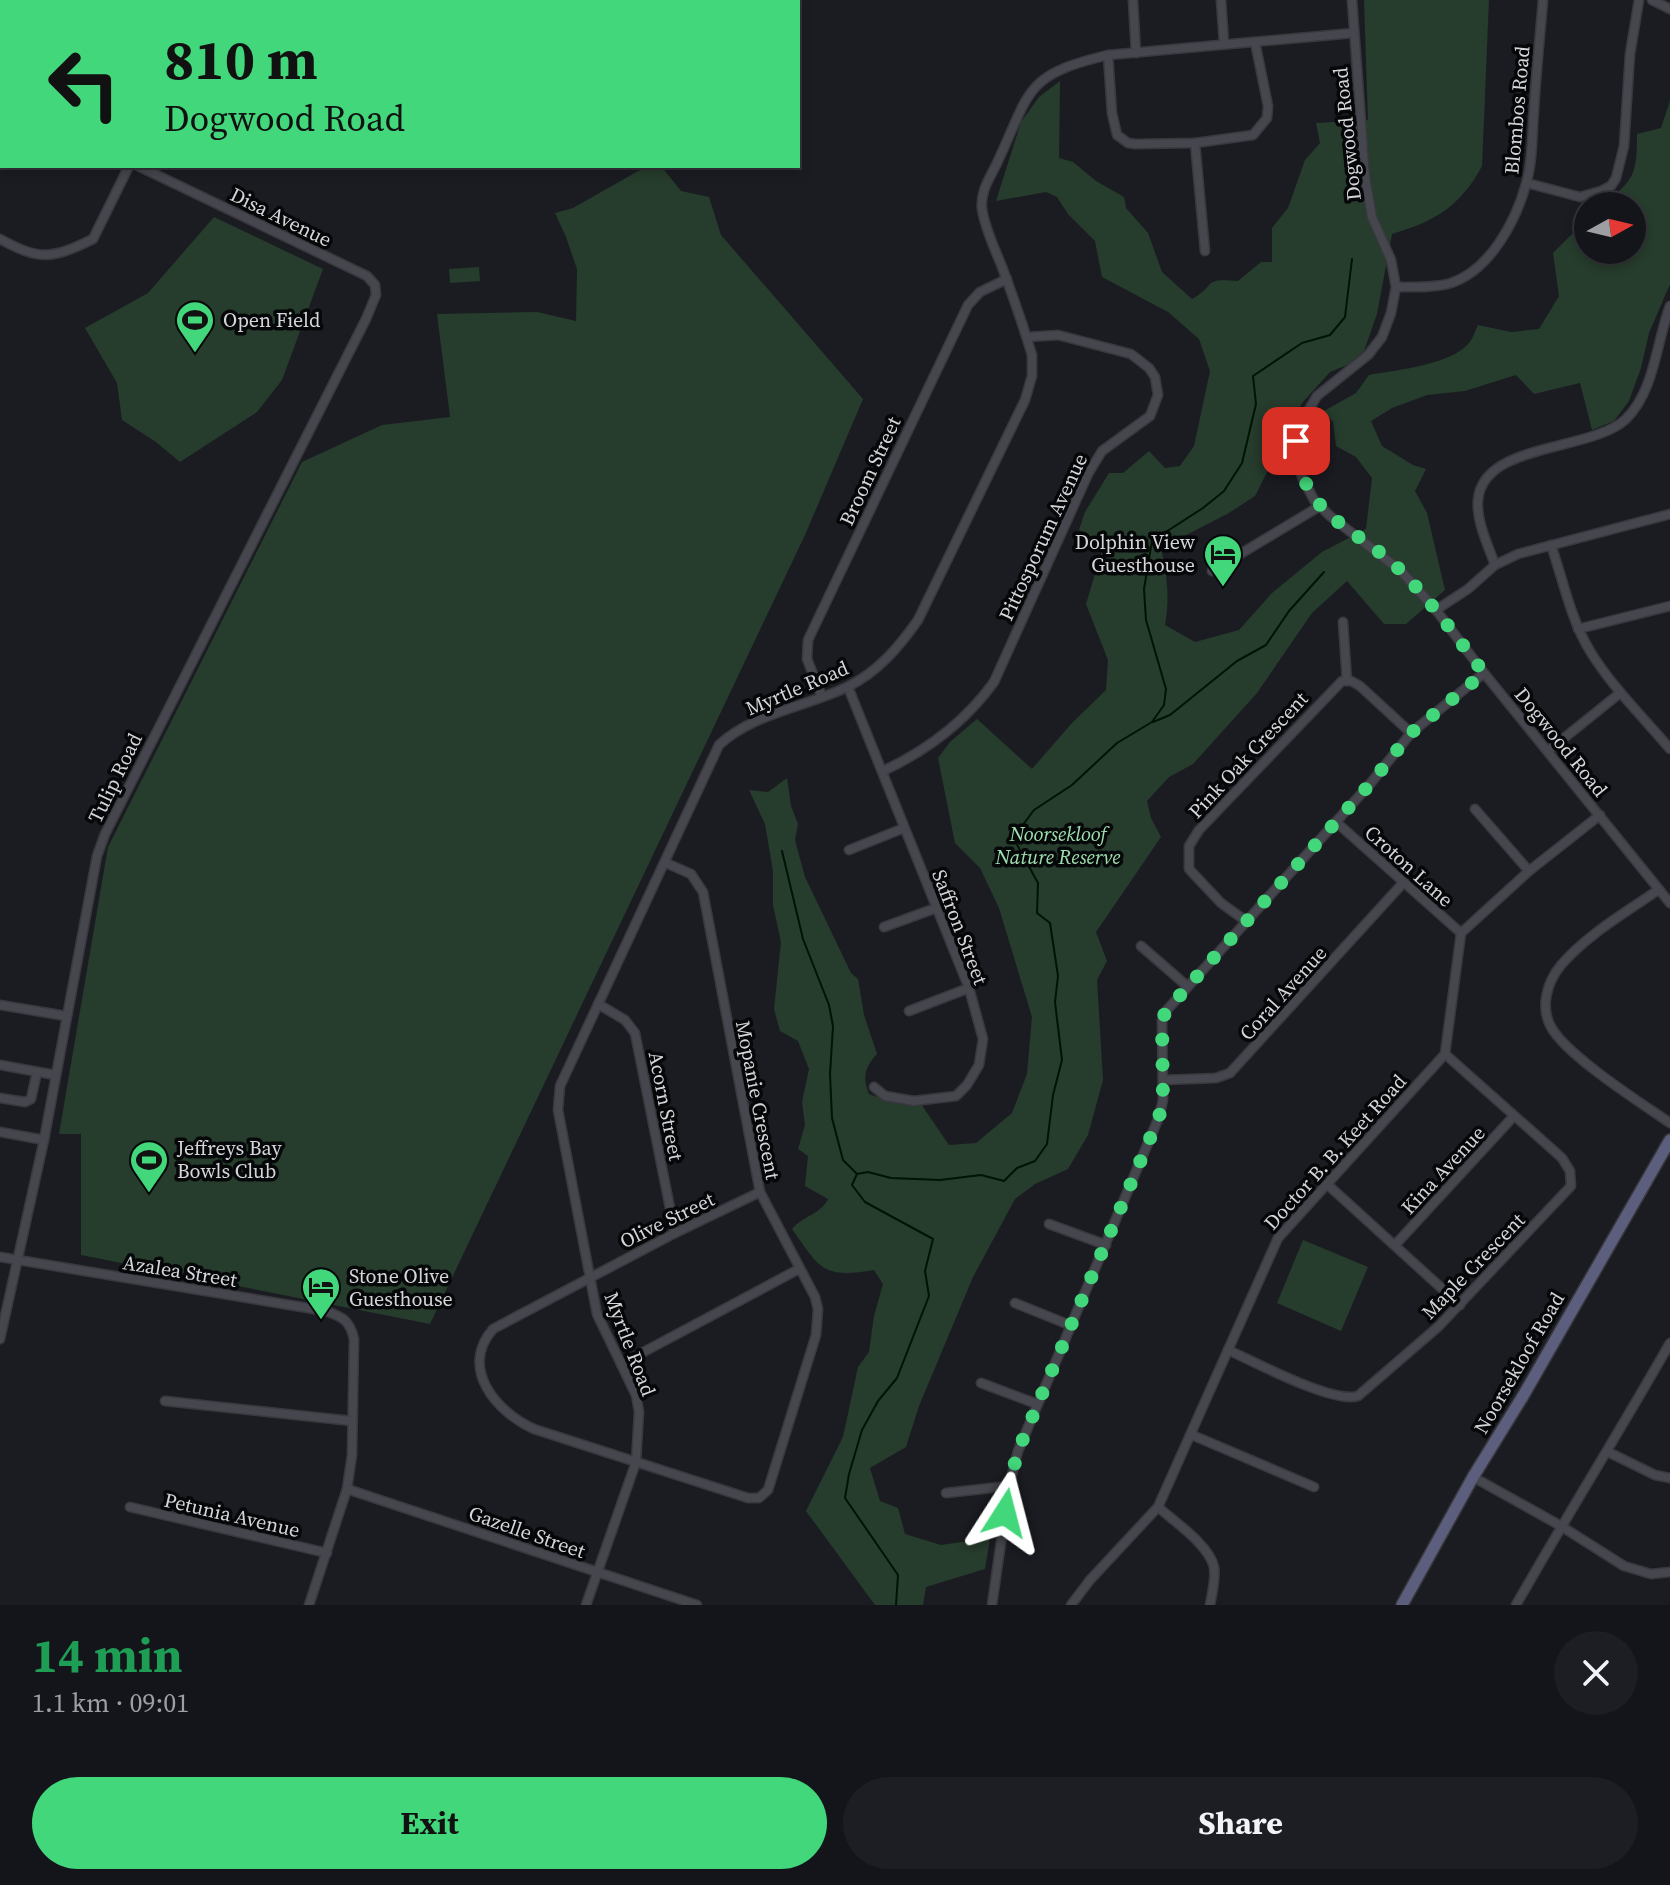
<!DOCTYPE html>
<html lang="en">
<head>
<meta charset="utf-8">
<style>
	:root { --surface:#14151a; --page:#1d1e23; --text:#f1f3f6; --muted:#9d9fa2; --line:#333439; --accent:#43d77b }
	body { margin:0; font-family:"Source Serif 4",serif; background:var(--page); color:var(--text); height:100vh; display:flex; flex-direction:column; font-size:30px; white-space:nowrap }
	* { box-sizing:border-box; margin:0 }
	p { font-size:26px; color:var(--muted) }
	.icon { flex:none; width:44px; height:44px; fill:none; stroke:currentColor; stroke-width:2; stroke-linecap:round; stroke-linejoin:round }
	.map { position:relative; height:1605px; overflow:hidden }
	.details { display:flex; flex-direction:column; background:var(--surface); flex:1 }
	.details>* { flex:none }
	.guide { position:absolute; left:0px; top:0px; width:800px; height:168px; box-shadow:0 4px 12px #0003,0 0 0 2px var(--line); background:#43d77b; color:#111; overflow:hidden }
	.needle { width:52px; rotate:82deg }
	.buttons { position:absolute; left:1574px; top:192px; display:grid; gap:16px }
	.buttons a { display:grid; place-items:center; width:72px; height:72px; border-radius:50%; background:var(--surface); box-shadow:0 4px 12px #0003,0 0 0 2px var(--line); font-size:40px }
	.pin { position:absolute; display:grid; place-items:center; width:68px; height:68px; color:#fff; margin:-34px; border-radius:16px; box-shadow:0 4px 12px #0006 }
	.me { position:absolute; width:88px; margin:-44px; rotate:9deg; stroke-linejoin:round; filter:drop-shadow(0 0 6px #0008) }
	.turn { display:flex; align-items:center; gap:28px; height:168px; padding:0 32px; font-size:36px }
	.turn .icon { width:104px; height:104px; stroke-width:2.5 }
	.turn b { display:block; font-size:56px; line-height:68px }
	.round { display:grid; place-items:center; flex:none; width:84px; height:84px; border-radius:42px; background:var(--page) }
	.headline { display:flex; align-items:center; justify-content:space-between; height:136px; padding:0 32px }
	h1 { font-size:48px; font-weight:700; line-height:60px; color:#1e9e55 }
	.action { display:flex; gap:16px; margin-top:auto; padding:16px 32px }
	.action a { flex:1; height:92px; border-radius:48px; background:var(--accent); color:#111; font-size:32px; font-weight:700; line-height:92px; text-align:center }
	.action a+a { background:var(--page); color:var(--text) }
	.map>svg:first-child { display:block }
	.green { fill:#263c2c }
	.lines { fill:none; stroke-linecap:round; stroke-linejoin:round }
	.stream { stroke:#001403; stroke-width:2 }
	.street-casing { stroke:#38383d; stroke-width:11 }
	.secondary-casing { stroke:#38383d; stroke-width:14 }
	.street { stroke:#45464e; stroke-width:8 }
	.secondary { stroke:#5c5e7e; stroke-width:11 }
	.route { stroke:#43d77b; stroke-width:14; stroke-dasharray:0 25.2 }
	.labels { text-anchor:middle; stroke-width:7; stroke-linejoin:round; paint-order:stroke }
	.street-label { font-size:20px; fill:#d5d6da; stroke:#060709 }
	.poi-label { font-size:20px; fill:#d5d6da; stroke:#060709; text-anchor:start }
	.park-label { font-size:20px; font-style:italic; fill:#9ee0af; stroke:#060709 }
</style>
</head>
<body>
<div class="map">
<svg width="1670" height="1605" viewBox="0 0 1670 1605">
	<rect width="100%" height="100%" fill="#1b1c22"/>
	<g class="green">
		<path d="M 1364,0 L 1489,0 L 1482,166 C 1460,207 1435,221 1392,234 L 1377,314 L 1364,351 L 1347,365 L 1330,372 L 1303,402 L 1282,435 L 1280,470 L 1267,472 L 1255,496 L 1229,513 L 1161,548 C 1167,575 1170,597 1165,625 L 1195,642 L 1239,630 L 1272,593 L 1322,552 L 1366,529 L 1372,478 L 1356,457 L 1336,446 L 1333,422 L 1324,411 L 1356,393 L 1369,375 C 1396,370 1452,365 1470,342 C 1473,338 1475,331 1478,325 L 1511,332 L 1539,329 L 1559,296 L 1553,253 L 1572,234 L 1588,240 L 1588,250 L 1632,250 L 1632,206 L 1602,206 C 1634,179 1637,176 1637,134 L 1661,128 L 1670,101 L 1670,284 L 1649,333 L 1641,368 L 1629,401 L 1614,421 L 1592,430 L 1580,383 L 1534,394 L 1516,375 L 1465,391 L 1427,395 L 1392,408 L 1371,421 L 1382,446 L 1413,465 L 1426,469 L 1415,491 L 1427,513 L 1445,590 L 1406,624 L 1384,624 L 1347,581 L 1312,613 L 1257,693 L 1193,764 L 1169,777 L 1147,801 L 1151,818 L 1161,837 L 1096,932 L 1107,961 L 1097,980 L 1103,1080 L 1088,1135 L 1068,1169 L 1035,1184 L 1015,1199 L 973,1277 L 919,1406 L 906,1447 L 870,1468 L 880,1501 L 898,1508 L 905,1534 L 941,1545 L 990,1538 L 985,1569 L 926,1587 L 923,1605 L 875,1605 L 806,1511 L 843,1437 L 858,1367 L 869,1352 L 874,1316 L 883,1284 L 874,1270 C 822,1279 820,1268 792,1229 C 803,1216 821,1214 828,1199 L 805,1186 L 808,1156 L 798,1149 L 805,1125 L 802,1102 L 809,1069 L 798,1041 L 780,1031 L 774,1009 L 781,942 L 773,905 L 773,871 L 765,824 L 749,790 L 768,792 L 787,778 L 791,806 L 798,824 L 795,840 L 805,877 L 851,973 L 858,979 L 864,1015 L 877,1054 C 865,1067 862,1077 869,1094 L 886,1100 L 921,1104 L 949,1145 L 976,1143 L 1012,1113 L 1027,1074 L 1032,1017 L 999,908 L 980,868 L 955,843 L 938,758 L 950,742 L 977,719 L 1032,769 L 1071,724 L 1106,690 L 1108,660 L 1086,604 L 1104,544 L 1079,530 L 1085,512 L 1109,473 L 1123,473 L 1149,451 L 1165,468 L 1180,466 L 1194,446 L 1210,371 L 1199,339 L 1168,312 L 1102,277 L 1095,241 L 1068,214 L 1057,197 L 1046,192 L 996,201 L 1021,122 L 1039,97 L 1060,81 L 1059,158 L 1073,162 L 1096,181 L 1124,197 L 1126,208 L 1148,233 L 1162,272 L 1192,299 C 1218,285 1200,278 1238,281 L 1261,262 L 1272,262 L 1272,228 L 1288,208 L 1305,160 L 1320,143 L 1316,123 L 1368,120 Z"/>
		<path d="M 647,166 L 661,166 L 681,191 L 709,197 L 721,235 L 863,399 L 805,535 L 430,1324 L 81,1255 L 81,1134 L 59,1134 L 108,847 L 302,462 L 382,425 L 450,417 L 437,314 L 537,312 L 576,321 L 577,269 L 566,237 L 555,213 L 573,208 Z"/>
		<path d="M 214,217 L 323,269 L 282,380 L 257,412 L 180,462 L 156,442 L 122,420 L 117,383 L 85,328 L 148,293 Z"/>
		<path d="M 479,267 L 480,281 L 450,283 L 449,269 Z"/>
		<path d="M 1303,1240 L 1368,1267 L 1341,1331 L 1277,1303 Z"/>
	</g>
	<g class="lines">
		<g class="stream">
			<path d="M 1153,722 L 1170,715 L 1237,661 L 1266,645 L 1289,611 L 1324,572"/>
			<path d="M 782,851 L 803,939 L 829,1005 L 833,1026 L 830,1074 L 832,1118 L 843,1160 L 857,1174"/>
			<path d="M 896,1605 L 898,1575 L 845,1498 L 849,1474 L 862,1430 L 878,1401 L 897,1378 L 929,1296 L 925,1271 L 933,1239 L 865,1202 L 852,1185 L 857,1174 L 868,1172 L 891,1178 L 940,1180 L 981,1175 L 1004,1181 L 1017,1168 L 1035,1161 L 1047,1144 L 1053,1095 L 1062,1060 L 1055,1002 L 1058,976 L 1050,923 L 1037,913 L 1038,883 L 1015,841 L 1019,830 L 1034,810 L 1072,785 L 1117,743 L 1152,722 L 1164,705 L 1166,689 L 1146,620 L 1144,589 L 1152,541 L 1203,508 L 1224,491 L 1242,463 L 1256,404 L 1253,376 L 1302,343 L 1330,335 L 1345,317 L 1352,259"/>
		</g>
		<g class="street-casing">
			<g id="street">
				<path d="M 1133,0 L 1136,53"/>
				<path d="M 1221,0 L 1224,43"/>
				<path d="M 1352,0 L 1365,177 L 1372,217 L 1391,260 L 1396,287 L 1391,313 L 1382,337 L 1368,355 L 1317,396 L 1298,428 L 1297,456 L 1302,477 L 1314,500 L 1330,516 L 1401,571 L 1436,610 L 1484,673 L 1670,903"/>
				<path d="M 1652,0 L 1670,9"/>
				<path d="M 10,2 L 11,0"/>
				<path d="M 113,2 L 114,0"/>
				<path d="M 214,2 L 216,0"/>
				<path d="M 0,19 L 2,16"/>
				<path d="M 1108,55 L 1112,113 L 1117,135 L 1128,143 L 1135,144 L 1195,143 L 1253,135 L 1267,118 L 1268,106 L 1255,42"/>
				<path d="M 0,111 L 2,112"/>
				<path d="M 1195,143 L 1205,251"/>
				<path d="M 1527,183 L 1580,197 L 1601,191 L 1611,186 L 1616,178 L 1624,146 L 1630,54 L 1639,0"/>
				<path d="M 0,239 C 40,261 52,259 93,239 L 129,166"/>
				<path d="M 1396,287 C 1413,287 1434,288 1451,283 C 1490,270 1516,221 1526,184 C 1533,160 1532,134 1534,110 C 1536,74 1540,37 1543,0"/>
				<path d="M 1551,545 C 1563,580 1571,620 1590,651 C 1612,687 1643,717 1670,749"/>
				<path d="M 1495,565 C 1488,545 1476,521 1478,500 C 1483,442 1591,452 1626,419 C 1655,390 1656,343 1670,306"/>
				<path d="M 1212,571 L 1320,506"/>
				<path d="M 1436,610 L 1468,589 L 1495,565 L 1518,554 L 1670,514"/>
				<path d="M 1343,622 L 1347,681"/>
				<path d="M 1578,629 L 1670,606"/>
				<path d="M 848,687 L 969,988 L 983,1039 L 979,1065 L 967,1085 L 956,1096 L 914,1101 L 885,1096 L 874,1087"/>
				<path d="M 822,697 L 807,659 L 808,640 L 968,305 L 980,292 L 1007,279"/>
				<path d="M 1548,751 L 1620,693"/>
				<path d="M 883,771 C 928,750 965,722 994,682 L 1088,474 L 1102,451 L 1150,416 L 1158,395 L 1155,377 L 1149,368 L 1131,354 L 1058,335 L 1027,337"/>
				<path d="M 1475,809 L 1529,871"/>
				<path d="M 1336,822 L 1461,933"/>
				<path d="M 849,850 L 904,828"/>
				<path d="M 666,863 L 691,874 L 703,892 L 760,1192 L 815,1297 L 818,1309 L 816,1335 L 768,1490 L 759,1498 L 748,1498 L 534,1429 C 496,1412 459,1368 493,1329 L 675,1233 L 760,1192"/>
				<path d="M 1658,890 C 1625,913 1588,934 1561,965 C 1547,982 1540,1007 1551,1027 C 1567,1056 1641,1103 1670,1123"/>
				<path d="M 1246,921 L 1221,903 L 1189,869 L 1189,846 L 1199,830 L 1342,681 L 1351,681 L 1360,686 L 1411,733"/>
				<path d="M 884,927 L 936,908"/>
				<path d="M 1461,933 L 1529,871 L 1600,815"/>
				<path d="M 1141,946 L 1187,986"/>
				<path d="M 598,1004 L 625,1020 L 635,1033 L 675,1233"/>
				<path d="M 0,1005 L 66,1016"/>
				<path d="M 909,1011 L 969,988"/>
				<path d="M 0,1065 L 55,1075"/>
				<path d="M 1163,1080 L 1216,1078 L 1230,1073 L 1403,883"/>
				<path d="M 0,1098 L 25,1102 L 31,1099 L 37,1072"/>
				<path d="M 0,1132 L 44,1140"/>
				<path d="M 1328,1185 L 1460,1305"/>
				<path d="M 1049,1224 L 1106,1245"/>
				<path d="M 1395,1245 L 1513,1117"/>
				<path d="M 0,1257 L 326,1311 C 343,1317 350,1321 354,1339 L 352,1455 L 347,1489 L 309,1605"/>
				<path d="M 1015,1303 L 1072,1326"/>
				<path d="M 0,1339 L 44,1140 L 97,856 L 105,834 L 366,319 L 376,295 L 375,285 L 367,276 L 138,166"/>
				<path d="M 1228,1350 C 1255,1362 1333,1404 1358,1396 L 1439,1326 L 1571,1186 L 1570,1171 L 1562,1158 L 1445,1054"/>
				<path d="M 621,1364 L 799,1269"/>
				<path d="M 981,1383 L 1037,1404"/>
				<path d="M 165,1401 L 352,1421"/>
				<path d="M 1192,1435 L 1314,1487"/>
				<path d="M 1608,1452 L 1655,1475 L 1670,1478"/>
				<path d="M 1473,1477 L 1561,1526 L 1624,1566 L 1651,1574 L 1670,1572"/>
				<path d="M 347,1489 L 697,1605"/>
				<path d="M 946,1493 L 1009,1486"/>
				<path d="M 130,1507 L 327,1553"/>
				<path d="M 1158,1507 C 1175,1522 1209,1545 1214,1567 C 1216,1579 1212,1593 1210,1605"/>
				<path d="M 586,1605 L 636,1462 L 639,1412 L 636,1395 L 597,1314 L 558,1110 L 560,1086 L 719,745 C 753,713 806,707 847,687 C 878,672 899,647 918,620 L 1025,400 L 1032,376 L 1032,355 C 1023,325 1013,296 1002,267 C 995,249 985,229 982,209 C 980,191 990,178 997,163 C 1031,91 1023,75 1108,55 L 1354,33"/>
				<path d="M 992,1605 L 1009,1486 L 1018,1451 L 1159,1117 L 1163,1100 L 1162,1020 L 1166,1011 L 1370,784 L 1411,733 L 1484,673"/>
				<path d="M 1071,1605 L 1090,1580 L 1158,1507 L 1278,1238 L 1445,1054 L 1461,933"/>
				<path d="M 1516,1605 C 1566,1517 1620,1431 1670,1343"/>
			</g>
		</g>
		<g class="secondary-casing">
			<path id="secondary" d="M 1402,1605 L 1473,1477 L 1523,1396 L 1670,1140"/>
		</g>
		<use href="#street" class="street"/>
		<use href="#secondary" class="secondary"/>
	</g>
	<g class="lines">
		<path class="route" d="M 1005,1513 L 1009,1486 L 1018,1451 L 1159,1117 L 1163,1100 L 1162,1020 L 1166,1011 L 1370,784 L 1411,733 L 1484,673 C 1458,639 1433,604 1403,573 C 1356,525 1301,519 1296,441"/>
	</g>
	<defs>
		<g id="stadium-pin" transform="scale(2)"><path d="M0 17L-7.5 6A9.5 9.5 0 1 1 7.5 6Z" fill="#43d77b" stroke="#060709"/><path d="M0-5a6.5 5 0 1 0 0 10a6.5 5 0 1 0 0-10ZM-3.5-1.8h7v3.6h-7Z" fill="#111"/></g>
		<g id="hotel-pin" transform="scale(2)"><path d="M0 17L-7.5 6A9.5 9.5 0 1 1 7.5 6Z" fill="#43d77b" stroke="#060709"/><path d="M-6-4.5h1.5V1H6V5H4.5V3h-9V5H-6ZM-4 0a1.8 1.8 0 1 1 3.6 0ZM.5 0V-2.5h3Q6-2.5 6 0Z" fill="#111"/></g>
	</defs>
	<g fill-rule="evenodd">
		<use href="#stadium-pin" x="195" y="320"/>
		<use href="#hotel-pin" x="1223" y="554"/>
		<use href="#stadium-pin" x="149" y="1160"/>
		<use href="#hotel-pin" x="321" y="1287"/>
	</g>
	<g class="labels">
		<g class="street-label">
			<text transform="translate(1517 110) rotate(-85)" y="7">Blombos Road</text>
			<text transform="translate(1347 134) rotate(-96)" y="7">Dogwood Road</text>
			<text transform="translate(281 217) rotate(26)" y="7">Disa Avenue</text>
			<text transform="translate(870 471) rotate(-65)" y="7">Broom Street</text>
			<text transform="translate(1043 537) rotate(-65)" y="7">Pittosporum Avenue</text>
			<text transform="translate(797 688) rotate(-23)" y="7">Myrtle Road</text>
			<text transform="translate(1561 742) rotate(51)" y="7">Dogwood Road</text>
			<text transform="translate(1248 755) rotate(-47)" y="7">Pink Oak Crescent</text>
			<text transform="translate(115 778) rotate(-64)" y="7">Tulip Road</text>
			<text transform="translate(1409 866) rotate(42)" y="7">Croton Lane</text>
			<text transform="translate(960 927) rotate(69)" y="7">Saffron Street</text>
			<text transform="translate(1283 993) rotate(-48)" y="7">Coral Avenue</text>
			<text transform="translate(758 1100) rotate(79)" y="7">Mopanie Crescent</text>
			<text transform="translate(666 1106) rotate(79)" y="7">Acorn Street</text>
			<text transform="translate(1335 1152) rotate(-48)" y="7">Doctor B. B. Keet Road</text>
			<text transform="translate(1443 1170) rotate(-47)" y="7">Kina Avenue</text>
			<text transform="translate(667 1220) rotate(-26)" y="7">Olive Street</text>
			<text transform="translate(1473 1266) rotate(-46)" y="7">Maple Crescent</text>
			<text transform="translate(180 1271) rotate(9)" y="7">Azalea Street</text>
			<text transform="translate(630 1344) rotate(69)" y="7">Myrtle Road</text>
			<text transform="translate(1519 1363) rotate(-60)" y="7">Noorsekloof Road</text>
			<text transform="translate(232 1515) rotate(13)" y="7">Petunia Avenue</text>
			<text transform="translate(527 1532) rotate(19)" y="7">Gazelle Street</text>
		</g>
		<g class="poi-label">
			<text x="223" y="327">Open Field</text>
			<text x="1195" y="549" text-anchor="end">Dolphin View<tspan x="1195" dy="23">Guesthouse</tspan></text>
			<text x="177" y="1155">Jeffreys Bay<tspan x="177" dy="23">Bowls Club</tspan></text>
			<text x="349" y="1283">Stone Olive<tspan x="349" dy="23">Guesthouse</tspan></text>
		</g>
		<g class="park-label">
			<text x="1058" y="841">Noorsekloof<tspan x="1058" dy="23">Nature Reserve</tspan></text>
		</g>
	</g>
</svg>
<div class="buttons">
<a><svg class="needle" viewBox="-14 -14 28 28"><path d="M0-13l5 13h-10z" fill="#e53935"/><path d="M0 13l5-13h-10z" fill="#9d9fa2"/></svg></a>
</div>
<div class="pin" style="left:1296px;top:441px;background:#d93025"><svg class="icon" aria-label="arrive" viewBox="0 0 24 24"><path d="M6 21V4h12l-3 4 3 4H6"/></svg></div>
<svg class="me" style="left:1005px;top:1513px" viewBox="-20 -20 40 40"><path d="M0-17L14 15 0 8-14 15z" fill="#43d77b" stroke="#fff" stroke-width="4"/></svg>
<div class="guide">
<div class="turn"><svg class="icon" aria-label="left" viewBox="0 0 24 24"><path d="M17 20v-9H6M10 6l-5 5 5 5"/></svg><div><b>810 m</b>Dogwood Road</div></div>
</div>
</div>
<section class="details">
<div class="headline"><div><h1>14 min</h1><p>1.1 km · 09:01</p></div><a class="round"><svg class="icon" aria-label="close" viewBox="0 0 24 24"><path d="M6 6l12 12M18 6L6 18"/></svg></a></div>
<div class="action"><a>Exit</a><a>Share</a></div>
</section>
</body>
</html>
